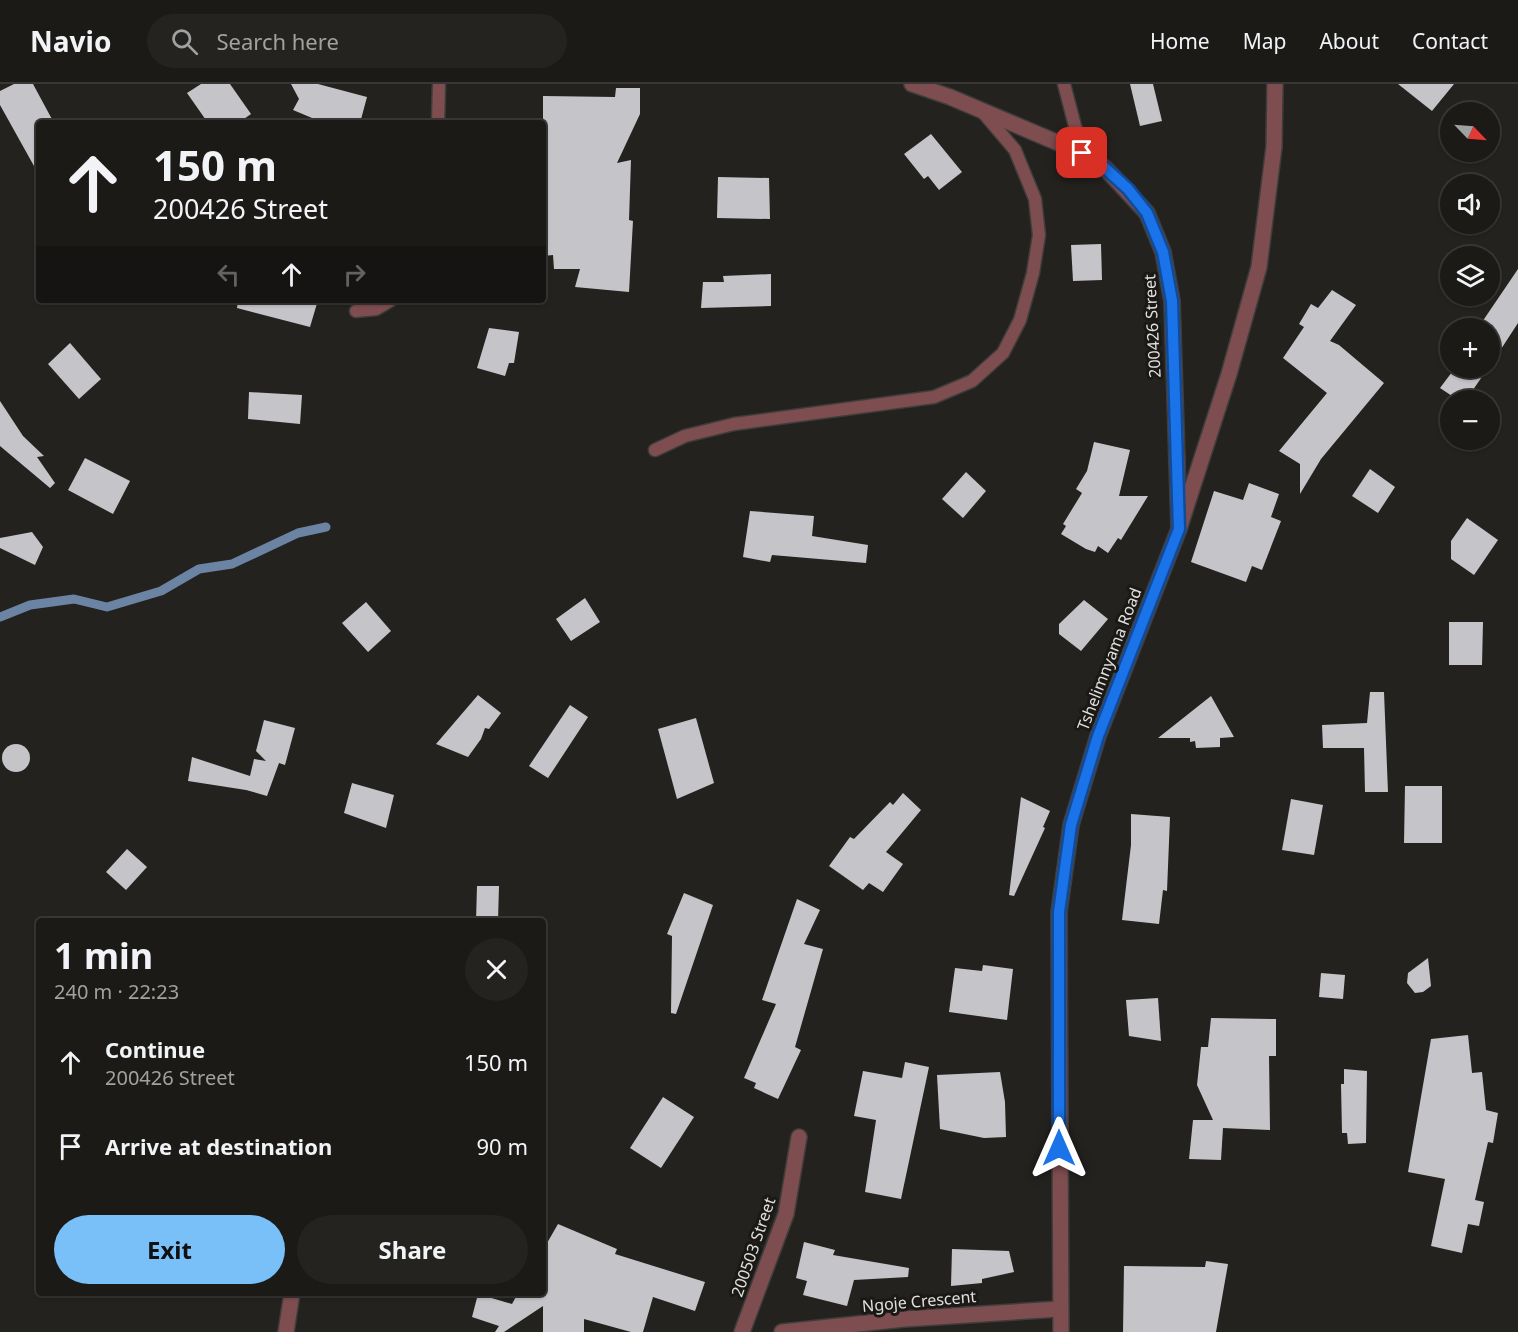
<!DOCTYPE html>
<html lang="en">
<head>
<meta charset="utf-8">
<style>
	:root { --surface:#1b1a17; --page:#242320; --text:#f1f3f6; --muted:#a0a1a1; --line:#393836; --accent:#79bff8 }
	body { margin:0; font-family:"Noto Sans",sans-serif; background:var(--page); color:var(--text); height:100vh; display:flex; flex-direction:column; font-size:22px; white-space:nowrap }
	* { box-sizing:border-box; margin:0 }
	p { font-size:20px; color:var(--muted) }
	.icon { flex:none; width:33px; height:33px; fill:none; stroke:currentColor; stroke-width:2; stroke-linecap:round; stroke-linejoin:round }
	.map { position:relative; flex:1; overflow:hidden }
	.panel { position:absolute; left:36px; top:834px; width:510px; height:378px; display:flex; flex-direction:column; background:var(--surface); border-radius:6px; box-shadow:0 2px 4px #0004,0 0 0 2px var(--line) }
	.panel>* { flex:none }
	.banner { position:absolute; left:36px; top:36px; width:510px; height:183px; border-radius:6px; box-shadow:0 2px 4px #0004,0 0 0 2px var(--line); background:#1b1a17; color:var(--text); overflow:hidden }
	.needle { width:39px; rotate:115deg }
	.controls { position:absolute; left:1440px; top:18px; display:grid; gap:12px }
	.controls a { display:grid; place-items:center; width:60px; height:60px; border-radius:50%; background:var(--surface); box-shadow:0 2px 4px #0004,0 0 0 2px var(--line); font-size:30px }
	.pin { position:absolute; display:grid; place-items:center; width:51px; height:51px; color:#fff; margin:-26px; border-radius:12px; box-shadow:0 3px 9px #0006 }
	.me { position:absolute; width:66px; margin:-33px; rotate:0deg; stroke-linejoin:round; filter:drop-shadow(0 0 4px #0008) }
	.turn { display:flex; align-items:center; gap:21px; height:126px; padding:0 18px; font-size:27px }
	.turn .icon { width:78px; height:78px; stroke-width:2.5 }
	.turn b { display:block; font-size:42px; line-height:51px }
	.lanes { display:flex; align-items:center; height:57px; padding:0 18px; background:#0003; justify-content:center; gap:30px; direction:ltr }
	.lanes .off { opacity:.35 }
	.round { display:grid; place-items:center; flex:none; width:63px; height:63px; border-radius:32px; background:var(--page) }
	.overview { display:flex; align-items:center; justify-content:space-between; height:102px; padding:0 18px }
	h1 { font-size:36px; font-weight:700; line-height:45px }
	.action { display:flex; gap:12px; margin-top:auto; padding:12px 18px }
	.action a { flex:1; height:69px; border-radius:36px; background:var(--accent); color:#111; font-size:24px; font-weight:700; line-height:69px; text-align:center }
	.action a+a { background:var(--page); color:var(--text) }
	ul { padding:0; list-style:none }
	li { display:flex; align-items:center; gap:18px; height:84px; padding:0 18px }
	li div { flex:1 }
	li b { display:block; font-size:22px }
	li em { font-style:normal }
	header { display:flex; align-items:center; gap:36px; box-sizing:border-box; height:84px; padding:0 30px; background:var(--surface); border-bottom:2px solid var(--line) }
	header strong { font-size:28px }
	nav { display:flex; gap:33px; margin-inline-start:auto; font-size:21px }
	.search { width:420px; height:54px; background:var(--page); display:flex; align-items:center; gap:15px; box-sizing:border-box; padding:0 21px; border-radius:33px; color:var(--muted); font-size:22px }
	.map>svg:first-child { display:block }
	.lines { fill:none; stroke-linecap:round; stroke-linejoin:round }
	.stream { stroke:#6c84a4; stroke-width:9 }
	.building { fill:#c5c5c9 }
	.service-casing { stroke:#3f3d3a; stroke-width:15 }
	.minor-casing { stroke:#3f3d3a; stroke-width:18 }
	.tertiary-casing { stroke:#3f3d3a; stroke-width:18 }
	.service { stroke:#7e4d50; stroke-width:12 }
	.minor { stroke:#7e4d50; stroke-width:15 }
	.tertiary { stroke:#7e4d50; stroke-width:15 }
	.route-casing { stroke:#114b97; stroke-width:15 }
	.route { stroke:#1a73e8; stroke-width:10 }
	.labels { text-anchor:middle; stroke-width:6; stroke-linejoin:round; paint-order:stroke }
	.street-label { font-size:16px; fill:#e2e0de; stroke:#1b1916 }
</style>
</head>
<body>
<header>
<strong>Navio</strong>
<div class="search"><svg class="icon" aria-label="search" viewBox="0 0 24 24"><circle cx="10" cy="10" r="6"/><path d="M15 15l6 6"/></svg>Search here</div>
<nav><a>Home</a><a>Map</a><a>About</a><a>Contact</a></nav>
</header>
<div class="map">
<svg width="1518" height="1248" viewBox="0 0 1518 1248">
	<rect width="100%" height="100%" fill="#24221f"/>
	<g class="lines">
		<path class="stream" d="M 0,533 L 30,521 L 74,515 L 107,523 L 161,507 L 199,485 L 232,480 L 298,449 L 326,443"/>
	</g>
	<g class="building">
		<path d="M 14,0 L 33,0 L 54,39 L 39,39 L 39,91 L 0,21 L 0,7 Z"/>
		<path d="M 201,0 L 230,0 L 251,30 L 238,39 L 208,39 L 187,9 Z"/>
		<path d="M 291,0 L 318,0 L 367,13 L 360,39 L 324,39 L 293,26 L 299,15 Z"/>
		<path d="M 1130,0 L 1153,0 L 1162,37 L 1140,42 Z"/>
		<path d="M 1398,0 L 1454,0 L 1432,27 Z"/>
		<path d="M 616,4 L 640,4 L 640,30 L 617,79 L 631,76 L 629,136 L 633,137 L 629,208 L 575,203 L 580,185 L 554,185 L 553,171 L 543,172 L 543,12 L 615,13 Z"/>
		<path d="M 931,50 L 962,88 L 939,106 L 928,92 L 924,95 L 904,70 Z"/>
		<path d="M 718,93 L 769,94 L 770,135 L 717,134 Z"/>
		<path d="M 1101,160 L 1102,196 L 1073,197 L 1071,161 Z"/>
		<path d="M 1518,185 L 1518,239 L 1490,282 L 1490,244 L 1478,244 Z"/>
		<path d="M 771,190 L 771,222 L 701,224 L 703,198 L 724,198 L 723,192 Z"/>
		<path d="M 1332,206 L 1356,221 L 1330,257 L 1339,261 L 1384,299 L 1321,375 L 1300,410 L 1300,380 L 1279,367 L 1327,309 L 1283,274 L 1304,243 L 1299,240 L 1311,220 L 1318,224 Z"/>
		<path d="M 238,216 L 318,216 L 310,243 L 237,224 Z"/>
		<path d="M 489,244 L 519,248 L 514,279 L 509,279 L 505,292 L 477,284 Z"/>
		<path d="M 70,259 L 101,295 L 79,315 L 48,280 Z"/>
		<path d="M 1455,284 L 1488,284 L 1466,316 L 1458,316 L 1440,304 Z"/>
		<path d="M 249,308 L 302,311 L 300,340 L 248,335 Z"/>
		<path d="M 0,317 L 23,352 L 44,372 L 37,373 L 55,399 L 50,404 L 0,362 Z"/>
		<path d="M 1094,358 L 1130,366 L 1119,412 L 1148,412 L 1121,456 L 1118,454 L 1108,469 L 1098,462 L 1095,468 L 1086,465 L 1061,450 L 1066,442 L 1063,440 L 1082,409 L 1076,405 L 1087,387 Z"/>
		<path d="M 85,374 L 130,397 L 113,430 L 68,406 Z"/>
		<path d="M 1370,385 L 1395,403 L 1378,429 L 1352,412 Z"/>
		<path d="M 966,388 L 986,407 L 963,434 L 942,415 Z"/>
		<path d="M 1249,399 L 1279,410 L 1271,433 L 1281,437 L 1262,486 L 1252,482 L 1246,498 L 1191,478 L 1214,407 L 1243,416 Z"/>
		<path d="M 750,427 L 814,432 L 812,452 L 868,461 L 866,479 L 772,471 L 770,478 L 743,473 Z"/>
		<path d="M 1467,434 L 1498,456 L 1474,491 L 1451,475 L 1451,457 Z"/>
		<path d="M 32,448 L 43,463 L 35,481 L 0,464 L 0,454 Z"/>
		<path d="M 585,514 L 600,538 L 571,557 L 556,535 Z"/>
		<path d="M 1084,516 L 1108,535 L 1081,567 L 1059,550 L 1059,540 Z"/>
		<path d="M 366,518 L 391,547 L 368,568 L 342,539 Z"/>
		<path d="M 1449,538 L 1483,538 L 1482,581 L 1449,581 Z"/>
		<path d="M 1370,608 L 1384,608 L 1388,708 L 1365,708 L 1364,664 L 1323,664 L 1322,641 L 1367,639 Z"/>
		<path d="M 478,611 L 501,629 L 489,645 L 485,644 L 481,655 L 468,673 L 436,660 Z"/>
		<path d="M 1211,612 L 1234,653 L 1220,654 L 1220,663 L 1196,664 L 1195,657 L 1190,658 L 1190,654 L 1158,654 Z"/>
		<path d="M 570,621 L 588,633 L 548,694 L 529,682 Z"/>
		<path d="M 696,634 L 714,699 L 677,715 L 658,645 Z"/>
		<path d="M 264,636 L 295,644 L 285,681 L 279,679 L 267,712 L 246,706 L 188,697 L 192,673 L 250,692 L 254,675 L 266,677 L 256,667 Z"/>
		<circle cx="16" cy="674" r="14"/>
		<path d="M 352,699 L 394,711 L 386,744 L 344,729 Z"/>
		<path d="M 1405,702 L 1442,702 L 1442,759 L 1404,759 Z"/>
		<path d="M 903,709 L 921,726 L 886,768 L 903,780 L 883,808 L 869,799 L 863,806 L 829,782 L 850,753 L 854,755 L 890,718 L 893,721 Z"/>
		<path d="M 1021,713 L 1050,727 L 1043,743 L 1045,744 L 1014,812 L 1009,811 Z"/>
		<path d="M 1291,715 L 1323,721 L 1314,771 L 1282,766 Z"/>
		<path d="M 1131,730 L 1170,733 L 1167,807 L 1163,806 L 1159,840 L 1122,836 L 1131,761 Z"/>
		<path d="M 127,765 L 147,783 L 126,806 L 106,788 Z"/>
		<path d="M 477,802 L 499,802 L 498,837 L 476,837 Z"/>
		<path d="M 684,809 L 713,821 L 676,930 L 671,929 L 672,852 L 667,850 Z"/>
		<path d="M 797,815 L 820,826 L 804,860 L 823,865 L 795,963 L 801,966 L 778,1015 L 754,1004 L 756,999 L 744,994 L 776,920 L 762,916 Z"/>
		<path d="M 1428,874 L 1431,902 L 1423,908 L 1415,909 L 1407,899 L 1408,889 Z"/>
		<path d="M 983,881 L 1013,885 L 1007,936 L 949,928 L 955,884 L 982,887 Z"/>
		<path d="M 1321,889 L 1345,891 L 1343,915 L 1319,913 Z"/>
		<path d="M 1158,914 L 1161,957 L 1129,952 L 1126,916 Z"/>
		<path d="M 1211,934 L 1276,935 L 1276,972 L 1269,972 L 1270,1046 L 1223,1044 L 1221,1076 L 1189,1075 L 1193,1036 L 1213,1036 L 1197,1001 L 1201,963 L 1208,963 Z"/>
		<path d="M 1468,951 L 1472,989 L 1482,988 L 1486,1026 L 1498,1029 L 1493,1059 L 1488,1058 L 1475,1116 L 1484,1118 L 1479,1142 L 1468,1140 L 1462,1169 L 1431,1162 L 1445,1095 L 1408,1088 L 1431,955 Z"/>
		<path d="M 905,978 L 929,983 L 901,1115 L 865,1108 L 876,1036 L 854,1032 L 863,987 L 902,994 Z"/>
		<path d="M 1344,985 L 1367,987 L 1366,1059 L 1348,1060 L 1347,1049 L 1342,1049 L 1341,1000 L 1344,1000 Z"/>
		<path d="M 1000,988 L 1005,1018 L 1006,1053 L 984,1054 L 940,1045 L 937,991 Z"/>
		<path d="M 663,1013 L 694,1033 L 661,1084 L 630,1064 Z"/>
		<path d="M 558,1140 L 617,1165 L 615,1170 L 705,1198 L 695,1227 L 653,1213 L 643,1248 L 631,1248 L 584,1235 L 584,1248 L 543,1248 L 543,1222 L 504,1248 L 495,1248 L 499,1242 L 472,1233 L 478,1210 L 512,1220 L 518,1209 L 543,1209 L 543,1166 Z"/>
		<path d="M 804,1158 L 835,1166 L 833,1171 L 909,1184 L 908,1193 L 854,1196 L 847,1222 L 803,1211 L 807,1197 L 796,1194 Z"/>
		<path d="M 952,1165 L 1009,1167 L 1014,1188 L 982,1195 L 982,1199 L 951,1202 Z"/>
		<path d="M 1206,1177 L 1228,1180 L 1216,1248 L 1123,1248 L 1124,1182 L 1205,1183 Z"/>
	</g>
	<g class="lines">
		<g class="service-casing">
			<g id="service">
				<path d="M 1064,0 L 1082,69"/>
				<path d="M 438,39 L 439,0"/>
				<path d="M 356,227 L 376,225 L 391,216"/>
				<path d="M 655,366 L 685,352 L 734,340 L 934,313 L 972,297 L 1003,269 L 1020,236 L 1033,189 L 1039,151 L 1035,115 L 1015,66 L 981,26"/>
			</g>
		</g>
		<g class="minor-casing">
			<g id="minor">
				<path d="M 912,0 L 950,13 L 1082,69 L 1105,84 L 1147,129 L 1163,168 L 1172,217 L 1179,442"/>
				<path d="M 286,1248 L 292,1209"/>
				<path d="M 742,1248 L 786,1130 L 799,1053"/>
				<path d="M 782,1248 L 905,1235 L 1059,1225"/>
			</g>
		</g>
		<g class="tertiary-casing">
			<path id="tertiary" d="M 1061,1248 L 1059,828 L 1071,741 L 1098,652 L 1179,445 L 1229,290 L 1259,183 L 1274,63 L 1275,0"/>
		</g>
		<use href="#service" class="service"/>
		<use href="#minor" class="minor"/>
		<use href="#tertiary" class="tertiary"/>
	</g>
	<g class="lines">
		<g class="route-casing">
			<path id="route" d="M 1059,1064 L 1059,828 L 1071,741 L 1098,652 L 1179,445 L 1172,217 L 1163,168 L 1147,129 L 1128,105 L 1105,84 L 1082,69"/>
		</g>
		<use href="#route" class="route"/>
	</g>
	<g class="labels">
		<g class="street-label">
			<text transform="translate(1152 242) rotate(-93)" y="6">200426 Street</text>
			<text transform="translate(1109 575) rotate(-69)" y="6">Tshelimnyama Road</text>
			<text transform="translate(753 1163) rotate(-71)" y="6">200503 Street</text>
			<text transform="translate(919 1217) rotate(-5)" y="6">Ngoje Crescent</text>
		</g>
	</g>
</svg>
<div class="controls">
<a><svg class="needle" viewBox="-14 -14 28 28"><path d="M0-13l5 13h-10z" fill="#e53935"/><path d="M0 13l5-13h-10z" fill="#a0a1a1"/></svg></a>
<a><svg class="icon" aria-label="sound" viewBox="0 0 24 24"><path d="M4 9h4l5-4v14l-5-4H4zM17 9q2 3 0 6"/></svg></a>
<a><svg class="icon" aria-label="layers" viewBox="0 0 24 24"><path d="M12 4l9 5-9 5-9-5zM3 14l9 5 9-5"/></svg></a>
<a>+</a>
<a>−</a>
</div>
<div class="pin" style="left:1082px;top:69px;background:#d93025"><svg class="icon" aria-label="arrive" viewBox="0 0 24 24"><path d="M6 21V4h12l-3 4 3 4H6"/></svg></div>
<svg class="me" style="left:1059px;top:1064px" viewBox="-20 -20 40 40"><path d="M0-17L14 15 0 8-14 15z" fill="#1a73e8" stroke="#fff" stroke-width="4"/></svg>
<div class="banner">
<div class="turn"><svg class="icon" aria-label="ahead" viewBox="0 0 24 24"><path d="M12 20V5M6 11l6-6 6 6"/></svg><div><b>150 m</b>200426 Street</div></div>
<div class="lanes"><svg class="icon off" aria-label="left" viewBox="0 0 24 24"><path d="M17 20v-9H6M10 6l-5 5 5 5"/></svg><svg class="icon" aria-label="ahead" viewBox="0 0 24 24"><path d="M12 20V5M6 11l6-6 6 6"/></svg><svg class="icon off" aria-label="right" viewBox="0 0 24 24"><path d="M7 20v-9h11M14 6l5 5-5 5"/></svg></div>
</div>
<section class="panel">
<div class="overview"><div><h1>1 min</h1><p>240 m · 22:23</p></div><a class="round"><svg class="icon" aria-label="close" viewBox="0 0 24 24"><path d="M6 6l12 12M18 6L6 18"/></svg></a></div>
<ul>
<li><svg class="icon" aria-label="ahead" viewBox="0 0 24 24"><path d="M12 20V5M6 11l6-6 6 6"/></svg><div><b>Continue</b><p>200426 Street</p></div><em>150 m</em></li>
<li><svg class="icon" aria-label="arrive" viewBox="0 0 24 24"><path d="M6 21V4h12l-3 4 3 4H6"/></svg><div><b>Arrive at destination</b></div><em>90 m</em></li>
</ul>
<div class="action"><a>Exit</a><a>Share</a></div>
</section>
</div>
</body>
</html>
